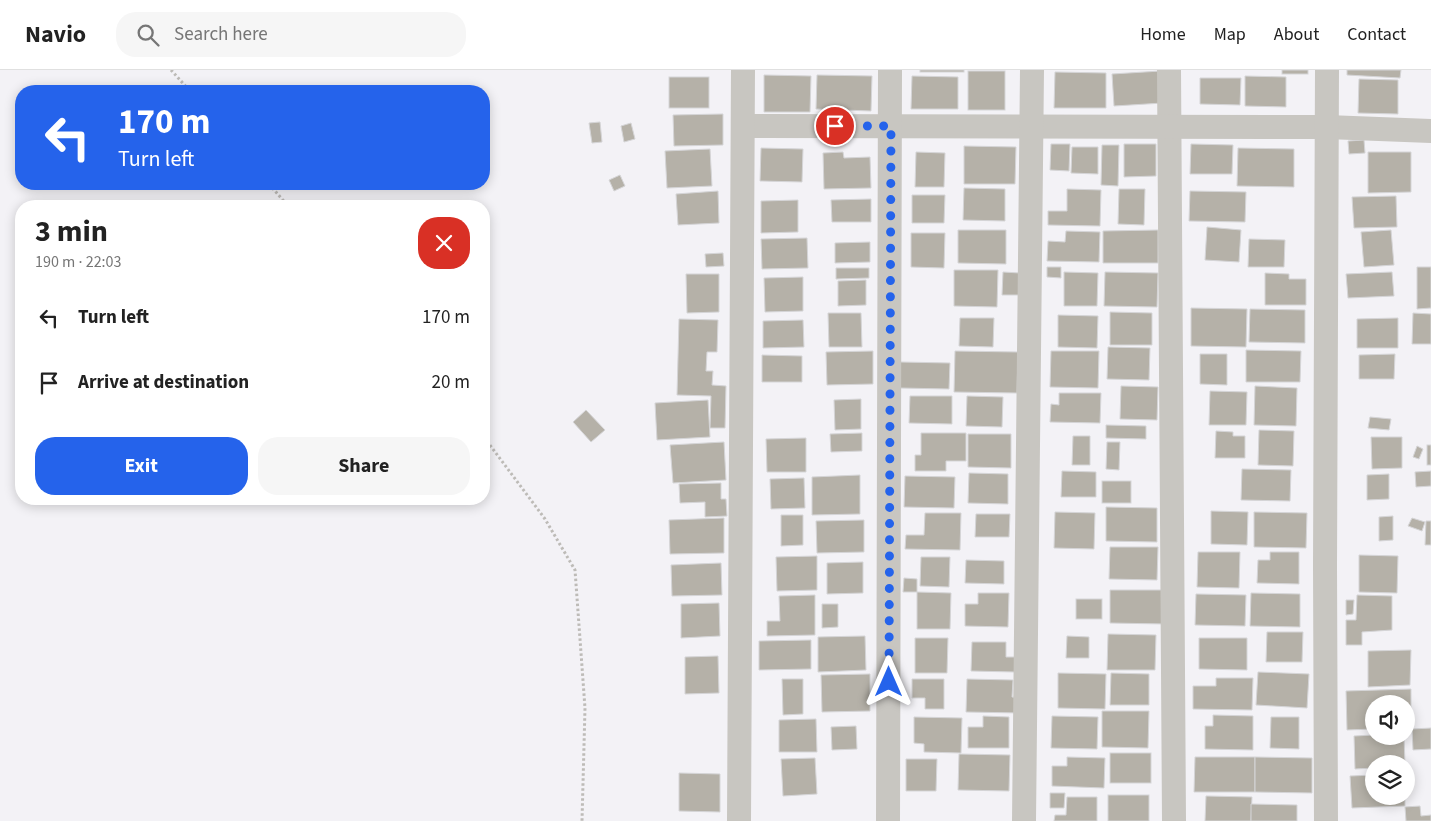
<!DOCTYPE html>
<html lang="en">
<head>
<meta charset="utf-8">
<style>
	:root { --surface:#fff; --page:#f6f6f6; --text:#222; --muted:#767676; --line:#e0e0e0; --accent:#2563eb }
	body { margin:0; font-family:"Source Sans 3",sans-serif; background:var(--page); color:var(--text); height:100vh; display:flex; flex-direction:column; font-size:19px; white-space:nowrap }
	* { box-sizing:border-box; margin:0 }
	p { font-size:16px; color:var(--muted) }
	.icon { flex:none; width:28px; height:28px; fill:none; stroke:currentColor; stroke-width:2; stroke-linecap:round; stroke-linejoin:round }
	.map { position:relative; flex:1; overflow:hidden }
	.drawer { position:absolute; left:15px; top:130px; width:475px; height:305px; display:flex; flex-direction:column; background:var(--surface); border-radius:20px; box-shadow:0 2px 12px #0003 }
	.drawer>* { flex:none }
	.hud { position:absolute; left:15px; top:15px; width:475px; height:105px; border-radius:20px; box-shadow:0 2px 12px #0003; background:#2563eb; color:#fff; overflow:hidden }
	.buttons { position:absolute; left:1365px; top:625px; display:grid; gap:10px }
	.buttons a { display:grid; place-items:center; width:50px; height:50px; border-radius:50%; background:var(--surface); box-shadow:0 2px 12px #0003; font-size:25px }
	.pin { position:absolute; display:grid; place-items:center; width:42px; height:42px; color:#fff; margin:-21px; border:2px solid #fff; border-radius:50%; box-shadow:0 1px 5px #0007 }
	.me { position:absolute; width:55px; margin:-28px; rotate:0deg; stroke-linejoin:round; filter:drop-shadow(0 0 4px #0008) }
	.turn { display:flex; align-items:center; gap:18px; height:105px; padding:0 20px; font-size:22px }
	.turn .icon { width:65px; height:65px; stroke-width:2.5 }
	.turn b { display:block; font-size:35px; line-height:42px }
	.round { display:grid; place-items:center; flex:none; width:52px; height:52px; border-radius:20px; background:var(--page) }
	.overview { display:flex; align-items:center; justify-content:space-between; height:85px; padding:0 20px }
	h1 { font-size:30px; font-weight:700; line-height:38px }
	.action { display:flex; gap:10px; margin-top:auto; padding:10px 20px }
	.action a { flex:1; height:58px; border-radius:20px; background:var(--accent); color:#fff; font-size:20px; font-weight:700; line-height:58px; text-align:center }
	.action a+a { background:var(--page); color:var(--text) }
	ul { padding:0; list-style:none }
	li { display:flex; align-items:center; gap:15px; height:65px; padding:0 20px }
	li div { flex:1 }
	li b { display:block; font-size:19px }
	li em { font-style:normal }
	header { display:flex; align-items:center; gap:30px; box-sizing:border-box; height:70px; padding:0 25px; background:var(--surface); border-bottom:1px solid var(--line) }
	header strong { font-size:24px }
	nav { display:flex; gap:28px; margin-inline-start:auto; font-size:18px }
	.search { width:350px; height:45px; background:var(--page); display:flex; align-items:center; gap:12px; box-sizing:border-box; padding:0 18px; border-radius:20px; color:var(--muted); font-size:19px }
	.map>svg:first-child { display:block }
	.building { fill:#b5b1a8; stroke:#d5d5d7 }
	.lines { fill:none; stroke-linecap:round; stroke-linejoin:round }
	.path { stroke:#bdbbb7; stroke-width:3; stroke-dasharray:2.5 2.5; stroke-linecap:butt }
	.minor { stroke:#c8c6c1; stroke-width:24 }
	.route { stroke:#2563eb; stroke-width:9; stroke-dasharray:0 16.2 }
</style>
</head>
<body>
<header>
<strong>Navio</strong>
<div class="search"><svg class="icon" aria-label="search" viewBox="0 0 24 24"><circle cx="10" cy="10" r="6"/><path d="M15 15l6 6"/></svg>Search here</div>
<nav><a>Home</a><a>Map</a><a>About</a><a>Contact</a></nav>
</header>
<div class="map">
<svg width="1431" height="751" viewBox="0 0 1431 751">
	<rect width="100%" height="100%" fill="#f3f2f6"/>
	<g class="building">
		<rect x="920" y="0" width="44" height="2"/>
		<rect x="1282" y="0" width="26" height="4"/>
		<path d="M 1347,0 L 1401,0 L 1400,8 L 1347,5 Z"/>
		<rect x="968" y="1" width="37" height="39"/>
		<path d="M 1161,1 L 1163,33 L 1114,36 L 1112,4 Z"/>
		<path d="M 1055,2 L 1106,3 L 1106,38 L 1054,38 Z"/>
		<path d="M 764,5 L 811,6 L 810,42 L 764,42 Z"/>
		<path d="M 817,5 L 872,6 L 871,41 L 816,39 Z"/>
		<path d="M 912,6 L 958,7 L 958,39 L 911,39 Z"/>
		<path d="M 1245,6 L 1286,7 L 1286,37 L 1245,36 Z"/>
		<rect x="669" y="7" width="40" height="31"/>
		<path d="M 1200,8 L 1241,8 L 1240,35 L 1200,34 Z"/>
		<path d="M 1359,9 L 1398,10 L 1398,44 L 1358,43 Z"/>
		<path d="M 723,44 L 723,75 L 674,76 L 673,45 Z"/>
		<path d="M 600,52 L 602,72 L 592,73 L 589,53 Z"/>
		<path d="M 631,53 L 635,69 L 624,72 L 621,56 Z"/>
		<path d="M 1364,70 L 1365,83 L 1349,84 L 1348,71 Z"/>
		<path d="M 1051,74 L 1070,74 L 1069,101 L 1050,100 Z"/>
		<path d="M 1124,74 L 1156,74 L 1156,106 L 1124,107 Z"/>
		<path d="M 1191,74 L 1233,75 L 1232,104 L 1190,104 Z"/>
		<path d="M 1102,75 L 1119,75 L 1118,116 L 1101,115 Z"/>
		<path d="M 964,76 L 1016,77 L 1015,114 L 964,114 Z"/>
		<path d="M 1072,77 L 1098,77 L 1098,104 L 1071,103 Z"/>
		<path d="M 761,78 L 803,79 L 802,112 L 760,111 Z"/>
		<path d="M 1238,78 L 1294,79 L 1294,117 L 1237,116 Z"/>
		<path d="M 710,79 L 712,116 L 667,118 L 665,81 Z"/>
		<path d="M 843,82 L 844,88 L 870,87 L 871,118 L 824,119 L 823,83 Z"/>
		<path d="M 916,82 L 945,83 L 944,117 L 915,117 Z"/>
		<path d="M 1368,82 L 1411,82 L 1411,122 L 1368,123 Z"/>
		<path d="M 620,105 L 625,116 L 614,121 L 609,110 Z"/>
		<path d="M 964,118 L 1005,119 L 1005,151 L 963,150 Z"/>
		<path d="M 1067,119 L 1101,120 L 1100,156 L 1048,155 L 1048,141 L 1067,141 Z"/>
		<path d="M 1119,119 L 1145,119 L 1144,155 L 1118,154 Z"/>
		<path d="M 718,121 L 719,153 L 678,155 L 676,124 Z"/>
		<path d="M 1190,121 L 1246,122 L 1245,152 L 1189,151 Z"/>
		<path d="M 912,125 L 945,125 L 944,153 L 912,153 Z"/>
		<path d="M 1396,126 L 1397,157 L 1354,158 L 1352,127 Z"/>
		<path d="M 871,129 L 871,152 L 832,152 L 831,130 Z"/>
		<path d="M 798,130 L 798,162 L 761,163 L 761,131 Z"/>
		<path d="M 1207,157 L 1241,160 L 1239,192 L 1205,190 Z"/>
		<path d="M 958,160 L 1006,160 L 1006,194 L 958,193 Z"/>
		<path d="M 1158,160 L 1158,193 L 1103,193 L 1103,161 Z"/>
		<path d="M 1391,160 L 1394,195 L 1364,197 L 1361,162 Z"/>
		<path d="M 1066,161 L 1100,162 L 1099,192 L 1047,191 L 1048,171 L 1065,172 Z"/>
		<path d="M 911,163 L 945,163 L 944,198 L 911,197 Z"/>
		<path d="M 807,168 L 808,198 L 762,199 L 761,169 Z"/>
		<path d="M 1249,169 L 1285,170 L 1284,197 L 1248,197 Z"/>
		<path d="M 870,172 L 870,192 L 835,193 L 835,173 Z"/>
		<path d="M 723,183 L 724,196 L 706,197 L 705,184 Z"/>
		<path d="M 1047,197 L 1061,197 L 1061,208 L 1047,207 Z"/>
		<path d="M 1417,197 L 1431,197 L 1431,238 L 1417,239 Z"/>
		<path d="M 836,198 L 869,198 L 869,208 L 836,209 Z"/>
		<path d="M 954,200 L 998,200 L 997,237 L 954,236 Z"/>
		<path d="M 1003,202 L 1020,203 L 1019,225 L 1002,225 Z"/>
		<path d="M 1064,202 L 1098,203 L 1097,236 L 1064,236 Z"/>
		<path d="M 1105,202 L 1158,203 L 1157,237 L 1104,236 Z"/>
		<path d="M 1392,202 L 1394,226 L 1348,228 L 1346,204 Z"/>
		<path d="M 1265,203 L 1289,204 L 1289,209 L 1306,209 L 1306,235 L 1265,235 Z"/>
		<path d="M 686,204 L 719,204 L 719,242 L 687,243 Z"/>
		<path d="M 803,207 L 803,241 L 765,242 L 764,208 Z"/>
		<path d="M 866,210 L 866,235 L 838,236 L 838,211 Z"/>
		<path d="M 1191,238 L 1247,239 L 1246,277 L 1191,276 Z"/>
		<path d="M 1250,239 L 1305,240 L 1305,273 L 1249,272 Z"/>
		<path d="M 1110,242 L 1152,243 L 1152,275 L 1110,275 Z"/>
		<path d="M 828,243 L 861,243 L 862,277 L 829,277 Z"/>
		<path d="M 1413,243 L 1431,244 L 1431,274 L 1412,274 Z"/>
		<path d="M 1058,245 L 1098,246 L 1097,278 L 1058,277 Z"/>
		<path d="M 960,248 L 994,248 L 993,277 L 959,276 Z"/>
		<path d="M 1398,248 L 1398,278 L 1357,278 L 1357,249 Z"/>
		<path d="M 679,249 L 718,250 L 717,282 L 707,282 L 706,301 L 713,301 L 712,315 L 726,316 L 725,358 L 710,358 L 711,326 L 677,325 Z"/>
		<path d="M 803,250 L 804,277 L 763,278 L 763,251 Z"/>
		<path d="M 1108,277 L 1150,278 L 1149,310 L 1107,309 Z"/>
		<path d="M 1246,280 L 1301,281 L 1300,312 L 1246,312 Z"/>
		<path d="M 873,281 L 873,314 L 827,315 L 826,282 Z"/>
		<path d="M 955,281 L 1018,282 L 1017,323 L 954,322 Z"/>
		<path d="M 1051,281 L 1099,281 L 1098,318 L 1050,317 Z"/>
		<path d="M 1200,284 L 1227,284 L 1227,315 L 1200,314 Z"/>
		<path d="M 1395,284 L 1394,309 L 1359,309 L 1359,285 Z"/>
		<path d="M 762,285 L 802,286 L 802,312 L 762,312 Z"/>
		<path d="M 900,292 L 950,293 L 949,319 L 900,318 Z"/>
		<path d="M 1121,316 L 1158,317 L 1157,350 L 1120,349 Z"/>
		<path d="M 1255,316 L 1297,318 L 1296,356 L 1254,355 Z"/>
		<path d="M 1210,321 L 1247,322 L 1246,355 L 1209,355 Z"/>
		<path d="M 1059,323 L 1101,323 L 1100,353 L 1050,352 L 1051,334 L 1059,335 Z"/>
		<path d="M 910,326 L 952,326 L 952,354 L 909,353 Z"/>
		<path d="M 967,326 L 1003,327 L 1002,357 L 966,356 Z"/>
		<path d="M 861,329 L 861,359 L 835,360 L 834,330 Z"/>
		<path d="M 708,330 L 710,367 L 657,370 L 655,333 Z"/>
		<path d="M 586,340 L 605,360 L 591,372 L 573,352 Z"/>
		<path d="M 1370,347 L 1391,349 L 1389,360 L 1368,358 Z"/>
		<path d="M 1106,355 L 1146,356 L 1146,369 L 1106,368 Z"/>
		<path d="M 1259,360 L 1294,361 L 1293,396 L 1258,395 Z"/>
		<path d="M 1216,361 L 1233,362 L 1233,366 L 1245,366 L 1245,388 L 1215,388 Z"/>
		<path d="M 862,363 L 862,381 L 831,382 L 830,364 Z"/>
		<path d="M 921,363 L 966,363 L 966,391 L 946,391 L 946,401 L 915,401 L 915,385 L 921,385 Z"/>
		<path d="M 968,364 L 1011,364 L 1011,398 L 968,397 Z"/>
		<path d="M 1073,366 L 1090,366 L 1090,395 L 1072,395 Z"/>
		<path d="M 1371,367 L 1402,367 L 1402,398 L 1372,399 Z"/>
		<path d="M 806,368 L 806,402 L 767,402 L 766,369 Z"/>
		<path d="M 724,372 L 726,410 L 673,413 L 670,375 Z"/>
		<path d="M 1107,372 L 1120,372 L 1119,400 L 1106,399 Z"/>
		<rect x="1427" y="375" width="4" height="20"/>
		<path d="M 1417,376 L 1423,379 L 1419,389 L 1413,387 Z"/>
		<path d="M 1242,399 L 1291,400 L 1290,431 L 1241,430 Z"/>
		<path d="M 1062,401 L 1096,402 L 1096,427 L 1061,427 Z"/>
		<path d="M 1431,401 L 1431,416 L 1416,417 L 1415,402 Z"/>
		<path d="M 969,403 L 1008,404 L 1008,434 L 968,433 Z"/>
		<path d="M 1389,404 L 1389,429 L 1367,430 L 1367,405 Z"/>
		<path d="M 860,405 L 860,444 L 812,445 L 812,407 Z"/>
		<path d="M 905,406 L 955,407 L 954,438 L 904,437 Z"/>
		<path d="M 804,408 L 805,438 L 771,439 L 770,409 Z"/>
		<rect x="1102" y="411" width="29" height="22"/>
		<path d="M 721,413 L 721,429 L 726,429 L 727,446 L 705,447 L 705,432 L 680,433 L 679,414 Z"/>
		<path d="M 1106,437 L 1157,438 L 1157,472 L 1106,471 Z"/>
		<path d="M 1211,441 L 1248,442 L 1247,475 L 1211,474 Z"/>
		<path d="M 1055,442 L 1095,443 L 1094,479 L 1054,478 Z"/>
		<path d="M 1254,442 L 1307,443 L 1306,478 L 1254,477 Z"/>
		<path d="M 925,443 L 961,443 L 960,480 L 905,479 L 906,465 L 924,465 Z"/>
		<path d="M 976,444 L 1010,444 L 1009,467 L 975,467 Z"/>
		<path d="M 781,445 L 803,445 L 803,475 L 781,476 Z"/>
		<path d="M 1393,446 L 1393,470 L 1379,471 L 1379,447 Z"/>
		<path d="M 724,448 L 724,483 L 670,484 L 669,450 Z"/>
		<path d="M 1412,448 L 1425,452 L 1422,461 L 1408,456 Z"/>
		<path d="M 864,450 L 864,482 L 817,483 L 816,451 Z"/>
		<path d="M 1426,451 L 1431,451 L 1431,475 L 1425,475 Z"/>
		<path d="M 1110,477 L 1158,477 L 1157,510 L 1109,509 Z"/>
		<path d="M 1198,482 L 1240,482 L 1239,518 L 1197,517 Z"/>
		<path d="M 1270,482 L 1299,482 L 1299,514 L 1257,513 L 1258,490 L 1270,490 Z"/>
		<path d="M 1359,485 L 1398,486 L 1397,523 L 1359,522 Z"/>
		<path d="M 817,486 L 817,520 L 777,521 L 776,487 Z"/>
		<path d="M 921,487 L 950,487 L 949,517 L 920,516 Z"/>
		<path d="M 966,490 L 1004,491 L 1004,514 L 965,513 Z"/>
		<path d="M 863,492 L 863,523 L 827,524 L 827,493 Z"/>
		<path d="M 721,493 L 722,525 L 672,526 L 671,495 Z"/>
		<path d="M 904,508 L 917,509 L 917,522 L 903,522 Z"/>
		<path d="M 1110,520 L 1166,520 L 1165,554 L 1110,553 Z"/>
		<path d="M 917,522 L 951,523 L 950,559 L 917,559 Z"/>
		<path d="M 978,523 L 1009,523 L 1008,557 L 965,556 L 965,534 L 978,534 Z"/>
		<path d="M 1251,523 L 1300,524 L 1300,557 L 1250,556 Z"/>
		<path d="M 1196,524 L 1246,525 L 1245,556 L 1195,555 Z"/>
		<path d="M 815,525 L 815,565 L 767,566 L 767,551 L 780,551 L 779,526 Z"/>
		<path d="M 1357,525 L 1392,526 L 1392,560 L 1362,562 L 1362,575 L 1346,575 L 1346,550 L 1356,550 Z"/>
		<rect x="1076" y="529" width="26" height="20"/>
		<path d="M 1346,530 L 1354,530 L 1353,544 L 1346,545 Z"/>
		<path d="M 719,533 L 720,566 L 681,568 L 681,534 Z"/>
		<path d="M 822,534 L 838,534 L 838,557 L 822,558 Z"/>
		<path d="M 1267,562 L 1303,562 L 1302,592 L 1266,592 Z"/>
		<path d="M 1108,564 L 1156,565 L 1155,600 L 1107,600 Z"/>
		<path d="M 865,566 L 866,600 L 818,602 L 818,567 Z"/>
		<path d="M 1067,566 L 1089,567 L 1089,588 L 1066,588 Z"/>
		<path d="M 915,568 L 948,568 L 947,603 L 915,603 Z"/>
		<path d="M 1199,568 L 1247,568 L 1247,600 L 1199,599 Z"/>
		<path d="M 811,570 L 811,599 L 759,600 L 759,571 Z"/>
		<path d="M 972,572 L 1006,572 L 1006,587 L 1015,587 L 1015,602 L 971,601 Z"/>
		<path d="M 1411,580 L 1410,615 L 1368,617 L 1368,581 Z"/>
		<path d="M 718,586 L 719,623 L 685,624 L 685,587 Z"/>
		<path d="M 1258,602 L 1309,604 L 1307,638 L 1256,635 Z"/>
		<path d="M 1058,603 L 1106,604 L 1105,639 L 1058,638 Z"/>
		<path d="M 1111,603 L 1149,604 L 1149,635 L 1110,635 Z"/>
		<path d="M 870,604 L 870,641 L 822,642 L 821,605 Z"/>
		<path d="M 1216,608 L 1253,608 L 1252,640 L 1193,639 L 1193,616 L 1216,616 Z"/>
		<path d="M 782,609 L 803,609 L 803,644 L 783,645 Z"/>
		<path d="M 912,609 L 944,609 L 944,639 L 925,639 L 925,628 L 912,628 Z"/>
		<path d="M 967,609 L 1013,610 L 1012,627 L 1020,628 L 1020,643 L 966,642 Z"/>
		<path d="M 1411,619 L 1411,658 L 1406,658 L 1406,634 L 1374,634 L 1374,659 L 1347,660 L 1346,621 Z"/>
		<path d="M 1102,641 L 1149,641 L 1148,678 L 1102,677 Z"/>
		<path d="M 1213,645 L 1253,646 L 1253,680 L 1205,679 L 1205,656 L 1213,656 Z"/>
		<path d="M 983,646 L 1009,647 L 1009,678 L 968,678 L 968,657 L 983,657 Z"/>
		<path d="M 1052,646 L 1098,647 L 1097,679 L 1051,678 Z"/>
		<path d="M 914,647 L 962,648 L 961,683 L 924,682 L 924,674 L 914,673 Z"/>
		<path d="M 1271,647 L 1299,647 L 1299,679 L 1270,678 Z"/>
		<path d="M 816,649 L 817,682 L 779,682 L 779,650 Z"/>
		<path d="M 856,656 L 857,679 L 832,680 L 831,657 Z"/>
		<path d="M 1431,658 L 1431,679 L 1413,680 L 1412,659 Z"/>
		<path d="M 1374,665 L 1374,666 L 1404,666 L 1405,694 L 1374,694 L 1374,698 L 1355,699 L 1354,666 Z"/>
		<rect x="1110" y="683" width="41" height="30"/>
		<path d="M 959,684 L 1010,685 L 1009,721 L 958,720 Z"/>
		<path d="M 1067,687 L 1105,688 L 1104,718 L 1052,716 L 1052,696 L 1067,696 Z"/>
		<path d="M 1195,687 L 1255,687 L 1255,722 L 1194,722 Z"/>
		<path d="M 1255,687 L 1312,688 L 1312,723 L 1255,722 Z"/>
		<path d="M 815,688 L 817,724 L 783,726 L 781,689 Z"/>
		<path d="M 906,689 L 937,689 L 936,721 L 906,721 Z"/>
		<path d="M 679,703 L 720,704 L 720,742 L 679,741 Z"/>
		<path d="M 1374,705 L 1374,726 L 1405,726 L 1405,736 L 1352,738 L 1350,706 Z"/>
		<path d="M 1050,723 L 1065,723 L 1064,738 L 1050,738 Z"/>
		<rect x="1108" y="725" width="41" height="26"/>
		<path d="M 1206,726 L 1252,727 L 1251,751 L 1205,751 Z"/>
		<path d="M 1067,727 L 1097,727 L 1097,751 L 1054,751 L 1055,745 L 1066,745 Z"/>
		<path d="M 1251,734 L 1297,735 L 1297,751 L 1251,751 Z"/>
		<path d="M 1420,736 L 1421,746 L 1431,745 L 1431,751 L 1406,751 L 1405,737 Z"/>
	</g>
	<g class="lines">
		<g class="path">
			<path d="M 171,0 L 190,21"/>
			<path d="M 269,114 L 288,136"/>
			<path d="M 484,367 L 545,449 L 575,500 L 585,638 L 582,751"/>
		</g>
		<g class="minor">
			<path d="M 1169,0 L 1174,751"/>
			<path d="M 743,56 L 1327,57 L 1431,61"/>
			<path d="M 739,751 L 743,0"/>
			<path d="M 888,751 L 890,0"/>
			<path d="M 1024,751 L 1032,0"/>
			<path d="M 1326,751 L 1325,496 L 1327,0"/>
		</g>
	</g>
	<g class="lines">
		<path class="route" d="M 835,56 L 891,56 L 889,612"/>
	</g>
</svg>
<div class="buttons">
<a><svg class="icon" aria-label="sound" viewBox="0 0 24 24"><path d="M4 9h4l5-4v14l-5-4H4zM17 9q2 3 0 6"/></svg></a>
<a><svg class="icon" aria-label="layers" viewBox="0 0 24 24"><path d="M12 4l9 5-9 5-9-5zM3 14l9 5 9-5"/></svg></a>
</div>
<div class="pin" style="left:835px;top:56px;background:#d93025"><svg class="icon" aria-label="arrive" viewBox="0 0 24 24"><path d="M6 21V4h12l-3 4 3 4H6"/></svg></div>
<svg class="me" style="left:889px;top:612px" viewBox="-20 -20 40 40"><path d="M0-17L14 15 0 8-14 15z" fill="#2563eb" stroke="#fff" stroke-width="4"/></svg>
<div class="hud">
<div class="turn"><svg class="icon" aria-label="left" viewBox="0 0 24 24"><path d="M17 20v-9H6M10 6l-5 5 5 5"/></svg><div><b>170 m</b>Turn left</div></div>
</div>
<section class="drawer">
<div class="overview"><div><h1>3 min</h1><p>190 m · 22:03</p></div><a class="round" style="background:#d93025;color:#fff"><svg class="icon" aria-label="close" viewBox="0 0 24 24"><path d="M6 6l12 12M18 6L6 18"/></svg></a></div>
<ul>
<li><svg class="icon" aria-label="left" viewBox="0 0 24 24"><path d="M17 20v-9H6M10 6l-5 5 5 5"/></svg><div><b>Turn left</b></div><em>170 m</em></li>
<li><svg class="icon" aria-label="arrive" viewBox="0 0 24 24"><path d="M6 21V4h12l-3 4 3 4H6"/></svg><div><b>Arrive at destination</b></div><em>20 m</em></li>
</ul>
<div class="action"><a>Exit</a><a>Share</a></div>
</section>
</div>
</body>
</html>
